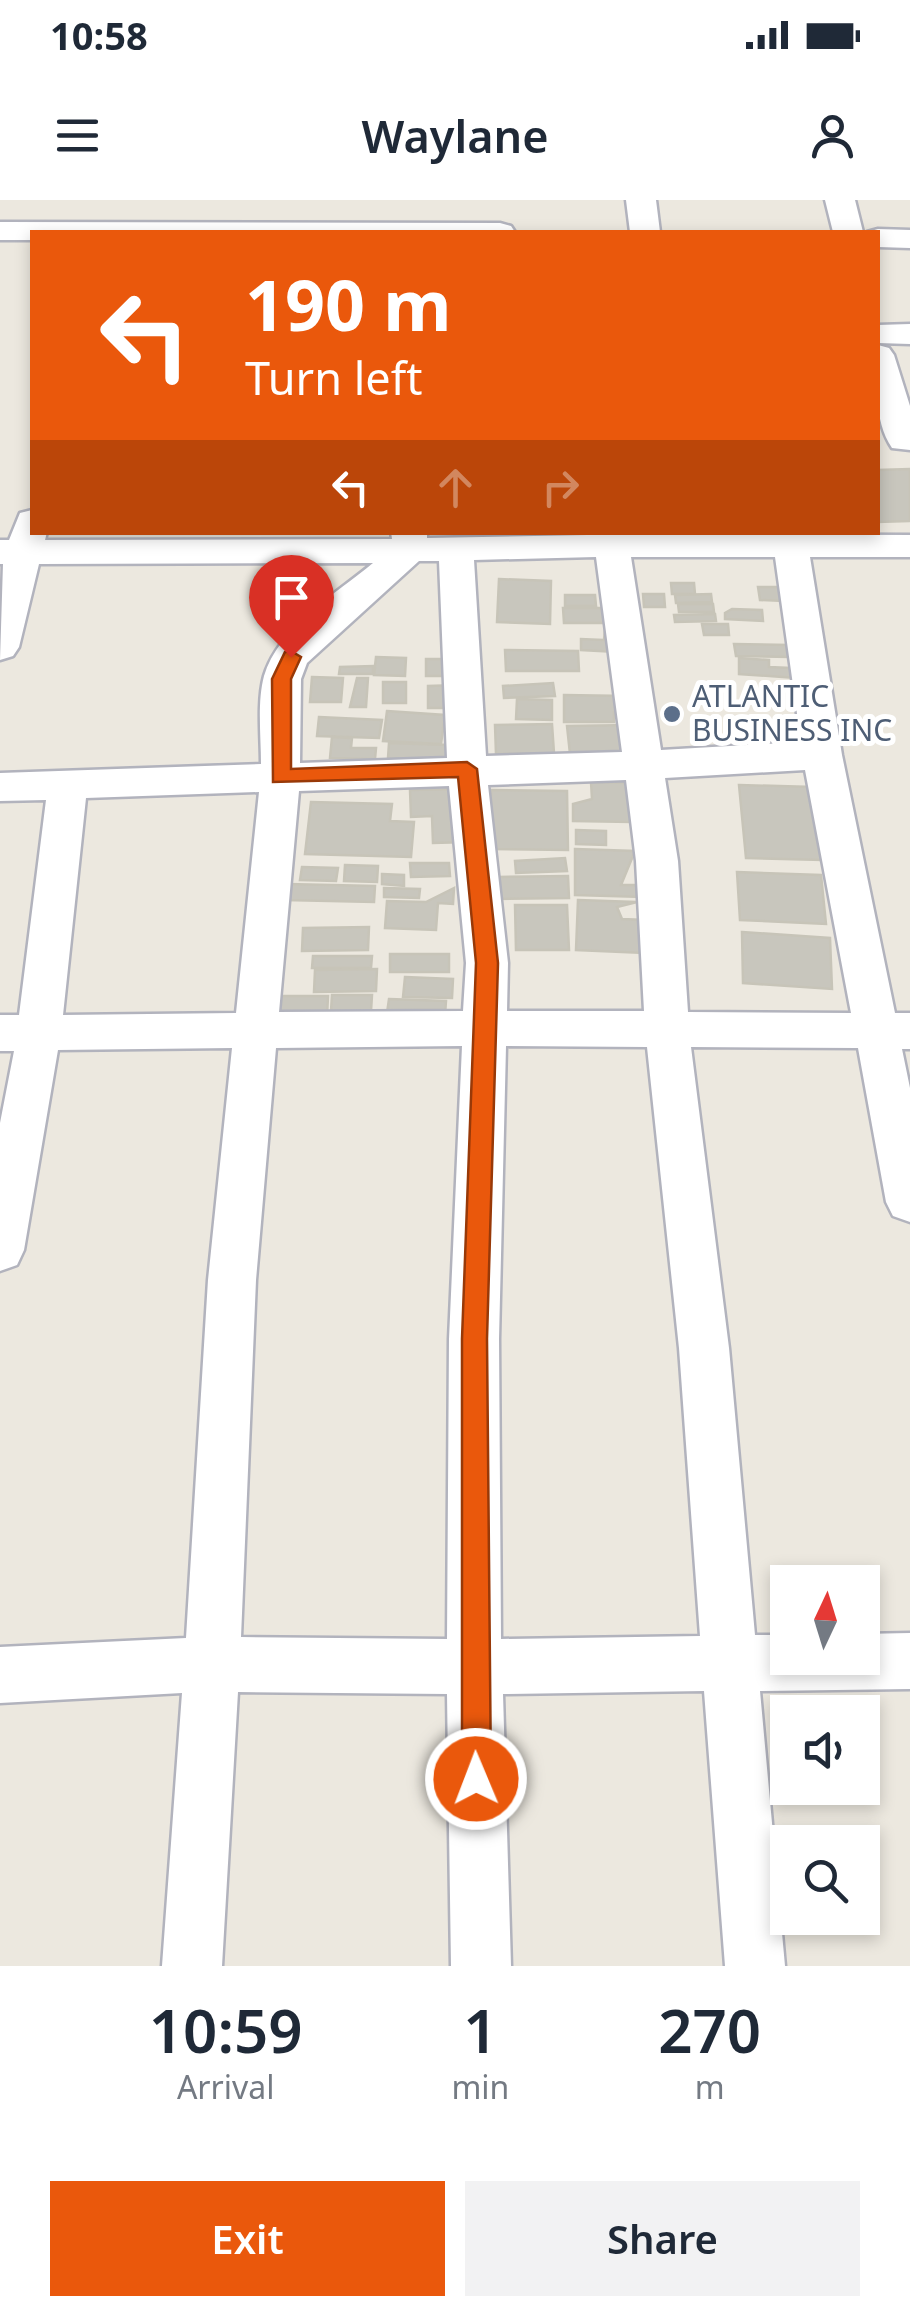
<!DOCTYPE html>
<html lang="en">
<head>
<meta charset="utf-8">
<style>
	:root { --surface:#fff; --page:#f2f2f3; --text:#1f2937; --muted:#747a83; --accent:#ea580c }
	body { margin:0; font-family:"Noto Sans",sans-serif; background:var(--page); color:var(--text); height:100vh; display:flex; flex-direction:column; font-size:38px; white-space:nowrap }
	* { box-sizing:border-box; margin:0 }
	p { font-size:32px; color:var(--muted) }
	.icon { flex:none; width:55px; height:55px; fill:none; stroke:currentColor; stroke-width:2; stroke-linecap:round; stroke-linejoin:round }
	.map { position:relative; height:1766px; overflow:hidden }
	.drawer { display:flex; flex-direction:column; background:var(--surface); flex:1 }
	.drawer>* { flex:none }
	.banner { position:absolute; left:30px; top:30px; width:850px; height:305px; border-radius:0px; box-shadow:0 5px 15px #0003; background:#ea580c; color:#fff; overflow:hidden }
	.needle { width:65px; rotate:4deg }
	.buttons { position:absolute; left:770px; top:1365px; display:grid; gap:20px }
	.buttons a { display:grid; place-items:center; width:110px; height:110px; border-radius:0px; background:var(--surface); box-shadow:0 5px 15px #0003; font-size:50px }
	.pin { position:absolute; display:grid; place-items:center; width:85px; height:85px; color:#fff; margin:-102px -42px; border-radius:50% 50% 50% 0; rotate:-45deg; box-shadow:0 0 10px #0007 }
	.pin .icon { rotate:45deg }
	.me { position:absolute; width:110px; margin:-55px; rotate:359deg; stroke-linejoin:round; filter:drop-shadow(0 0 8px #0008) }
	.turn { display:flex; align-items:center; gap:35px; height:210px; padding:0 50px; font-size:45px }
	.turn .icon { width:130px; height:130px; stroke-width:2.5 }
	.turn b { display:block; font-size:70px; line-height:85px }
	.lanes { display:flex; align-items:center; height:95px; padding:0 50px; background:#0003; justify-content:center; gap:50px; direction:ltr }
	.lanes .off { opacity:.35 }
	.eta { display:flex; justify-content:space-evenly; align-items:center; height:170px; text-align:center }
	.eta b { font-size:60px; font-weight:600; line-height:70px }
	.cta { display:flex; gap:20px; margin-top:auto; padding:20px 50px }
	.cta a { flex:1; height:115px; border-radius:0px; background:var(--accent); color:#fff; font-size:40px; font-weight:600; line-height:115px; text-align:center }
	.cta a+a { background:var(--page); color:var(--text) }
	.status { display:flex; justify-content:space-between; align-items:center; height:70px; padding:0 50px; background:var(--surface); direction:ltr }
	.status svg { height:28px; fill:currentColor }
	header { display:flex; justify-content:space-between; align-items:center; height:130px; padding:0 50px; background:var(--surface); font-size:45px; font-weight:600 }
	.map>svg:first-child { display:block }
	.building { fill:#c8c6bd; stroke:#c7c4b8; stroke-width:2.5 }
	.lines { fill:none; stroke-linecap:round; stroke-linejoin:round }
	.minor-casing { stroke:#b2b3bd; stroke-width:5 }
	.minor { fill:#fff; fill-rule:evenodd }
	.route { fill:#ea580c; stroke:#983908; stroke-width:2.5 }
	.service-dot { fill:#5c6f8a; stroke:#fff; stroke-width:4 }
	.labels { text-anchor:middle; stroke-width:10; stroke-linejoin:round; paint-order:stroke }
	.service-label { font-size:30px; fill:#4e5e75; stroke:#fff; text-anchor:start }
</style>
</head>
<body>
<div class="status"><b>10:58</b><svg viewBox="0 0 49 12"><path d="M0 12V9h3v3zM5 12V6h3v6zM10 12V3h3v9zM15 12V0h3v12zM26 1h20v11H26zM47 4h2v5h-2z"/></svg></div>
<header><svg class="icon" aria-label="menu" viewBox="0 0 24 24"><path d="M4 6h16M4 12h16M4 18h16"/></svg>Waylane<svg class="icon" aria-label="person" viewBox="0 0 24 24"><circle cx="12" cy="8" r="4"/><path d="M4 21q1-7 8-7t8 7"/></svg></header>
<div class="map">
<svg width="910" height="1766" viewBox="0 0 910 1766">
	<rect width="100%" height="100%" fill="#ece8df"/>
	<g class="building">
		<path d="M 910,269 L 910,321 L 878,322 L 878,270 Z"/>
		<path d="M 499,379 L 551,381 L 550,424 L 497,422 Z"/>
		<path d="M 671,383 L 694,383 L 695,394 L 672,394 Z"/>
		<path d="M 758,387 L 781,387 L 783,401 L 760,400 Z"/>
		<path d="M 643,394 L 664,394 L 665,407 L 644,407 Z"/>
		<path d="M 711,394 L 712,402 L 676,403 L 675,395 Z"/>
		<path d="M 565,395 L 595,395 L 596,406 L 565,406 Z"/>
		<path d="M 678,404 L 713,404 L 714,412 L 679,412 Z"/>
		<path d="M 563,408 L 606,408 L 607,423 L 564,423 Z"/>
		<path d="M 732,409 L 762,410 L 763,421 L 725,419 L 725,413 Z"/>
		<path d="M 715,414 L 716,421 L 675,422 L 674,415 Z"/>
		<path d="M 702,424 L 728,424 L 729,435 L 704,435 Z"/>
		<path d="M 605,428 L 615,428 L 616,452 L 581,450 L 581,439 L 604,440 Z"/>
		<path d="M 734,444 L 789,445 L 790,457 L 736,456 Z"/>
		<path d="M 505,450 L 578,451 L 579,471 L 506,471 Z"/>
		<path d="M 376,457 L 406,458 L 405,476 L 374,475 Z"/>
		<path d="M 739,458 L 769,460 L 769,467 L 791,468 L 797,478 L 739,474 Z"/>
		<path d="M 426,459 L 458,459 L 457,476 L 426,476 Z"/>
		<path d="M 373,466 L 373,474 L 339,474 L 340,467 Z"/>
		<path d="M 312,477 L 343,478 L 341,502 L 310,502 Z"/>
		<path d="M 357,478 L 368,478 L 366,507 L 350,507 Z"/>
		<rect x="383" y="482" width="23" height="21"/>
		<path d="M 553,483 L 555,496 L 504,498 L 503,486 Z"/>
		<path d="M 458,485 L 459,508 L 428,508 L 428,486 Z"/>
		<path d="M 564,495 L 627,496 L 628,512 L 614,512 L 614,522 L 564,522 Z"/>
		<path d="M 517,499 L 552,500 L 552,520 L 516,519 Z"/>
		<path d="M 387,511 L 445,515 L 441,544 L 383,541 Z"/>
		<path d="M 319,517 L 382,520 L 379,538 L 317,536 Z"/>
		<path d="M 552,524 L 554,553 L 496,554 L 495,525 Z"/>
		<path d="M 631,525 L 634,552 L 570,554 L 567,526 Z"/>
		<path d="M 332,537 L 352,538 L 351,548 L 376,548 L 375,559 L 330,558 Z"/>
		<path d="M 389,543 L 449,545 L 448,560 L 388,558 Z"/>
		<path d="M 591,582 L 630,583 L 631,622 L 573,621 L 573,604 L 592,599 Z"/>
		<path d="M 739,585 L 813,587 L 822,660 L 746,658 Z"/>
		<path d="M 465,589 L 469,642 L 433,643 L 432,616 L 411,617 L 410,590 Z"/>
		<path d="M 491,590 L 567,591 L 568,650 L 491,649 Z"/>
		<path d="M 311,602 L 392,604 L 390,621 L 414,622 L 411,657 L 305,654 Z"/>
		<path d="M 576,630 L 606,631 L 606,645 L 576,644 Z"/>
		<path d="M 575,649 L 635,651 L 621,685 L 643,685 L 643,697 L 575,695 Z"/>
		<path d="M 565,658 L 567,671 L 516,673 L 515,661 Z"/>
		<path d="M 410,663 L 449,663 L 450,676 L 411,677 Z"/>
		<path d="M 345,665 L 378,666 L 377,682 L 344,681 Z"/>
		<path d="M 302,667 L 338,668 L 336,681 L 300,680 Z"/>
		<path d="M 737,672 L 821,675 L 826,724 L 740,720 Z"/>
		<path d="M 382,674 L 404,675 L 404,686 L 382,684 Z"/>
		<path d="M 568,676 L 569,698 L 499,699 L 499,677 Z"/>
		<path d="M 287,684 L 375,686 L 374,702 L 285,700 Z"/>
		<path d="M 384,688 L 420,689 L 419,698 L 384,697 Z"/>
		<path d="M 454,688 L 453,704 L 438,703 L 436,730 L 385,728 L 387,701 L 426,702 Z"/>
		<path d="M 578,700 L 637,702 L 617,707 L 622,719 L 645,720 L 644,753 L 576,750 Z"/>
		<path d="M 515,705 L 567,705 L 569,750 L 516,750 Z"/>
		<path d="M 369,727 L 368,750 L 302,751 L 303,728 Z"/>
		<path d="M 742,732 L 830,738 L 832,789 L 743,783 Z"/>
		<rect x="390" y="754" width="59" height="18"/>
		<path d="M 313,756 L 372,756 L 371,768 L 312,768 Z"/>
		<path d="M 377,769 L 376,791 L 314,792 L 315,770 Z"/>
		<path d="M 405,777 L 453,779 L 452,798 L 403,797 Z"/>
		<path d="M 332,795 L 372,795 L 371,811 L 331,811 Z"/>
		<path d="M 275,796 L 328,796 L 327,817 L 273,817 Z"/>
		<path d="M 389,799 L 446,801 L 445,815 L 387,813 Z"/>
	</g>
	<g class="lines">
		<g class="minor-casing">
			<g id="minor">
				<path d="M 626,0 L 656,0 L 660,32 L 630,32 Z"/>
				<path d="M 825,0 L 855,0 L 863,32 L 833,32 Z"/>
				<path d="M 0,22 L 500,23 L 511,26 L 515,32 L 32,32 L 32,40 L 0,40 Z"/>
				<path d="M 878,29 L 910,30 L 910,48 L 878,47 L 878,32 L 867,32 Z"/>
				<path d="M 910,124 L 910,144 L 878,143 L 878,125 Z"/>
				<path d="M 878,145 L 889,148 L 894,155 L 910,206 L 910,250 L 892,248 C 873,220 876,178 878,145 Z"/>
				<path d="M 32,310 L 32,332 L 47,332 L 45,340 L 392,339 L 391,332 L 427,332 L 427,338 L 640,334 L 910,335 L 910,357 L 810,357 L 842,555 L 895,813 L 910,813 L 910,849 L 902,849 L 910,888 L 910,1022 L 893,1016 L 886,1002 L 858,848 L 691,847 L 729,1148 L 755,1435 L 788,1435 L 788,1458 L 862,1458 L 862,1434 L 910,1433 L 910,1489 L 760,1491 L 785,1766 L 725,1766 L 704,1491 L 503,1494 L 511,1766 L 451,1766 L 447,1494 L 238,1492 L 222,1766 L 162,1766 L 182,1493 L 0,1503 L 0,1447 L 186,1438 L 208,1080 L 232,848 L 58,850 L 24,1050 L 17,1065 L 0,1071 L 0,923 L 14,851 L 0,851 L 0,815 L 19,815 L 46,600 L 0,601 L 0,573 L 261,564 C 261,537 257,502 264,476 C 278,428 337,393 373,363 L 39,364 L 19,447 L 13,456 L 0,460 L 3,364 L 0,364 L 0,340 L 9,340 L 20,313 ZM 596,357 L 622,552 L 486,556 L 474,360 ZM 631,357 L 775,357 L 801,542 L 661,550 ZM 419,361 L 439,361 L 447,558 L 300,563 L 301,479 L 307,463 ZM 805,570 L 851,813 L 688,812 L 678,661 L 665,578 ZM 626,580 L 636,661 L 644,811 L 507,811 L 508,763 L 488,585 ZM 449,586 L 466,763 L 463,811 L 279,812 L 299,591 ZM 259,592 L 236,813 L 63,815 L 86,598 ZM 462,846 L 449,1139 L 447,1439 L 241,1437 L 256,1080 L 276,848 ZM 506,846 L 647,847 L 679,1148 L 700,1436 L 501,1439 L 499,1139 Z"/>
			</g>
		</g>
		<use href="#minor" class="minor"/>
	</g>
	<path class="route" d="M 291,451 L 301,457 L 291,479 L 291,569 L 467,562 L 477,569 L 498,763 L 487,1139 L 491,1579 L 487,1590 L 476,1594 L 466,1590 L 462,1579 L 462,1139 L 476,763 L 458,577 L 273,582 L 272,479 L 285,452 Z"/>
	<circle class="service-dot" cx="672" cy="514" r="10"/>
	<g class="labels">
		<g class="service-label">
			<text x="692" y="507">ATLANTIC<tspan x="692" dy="34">BUSINESS INC</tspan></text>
		</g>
	</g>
</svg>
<div class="buttons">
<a><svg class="needle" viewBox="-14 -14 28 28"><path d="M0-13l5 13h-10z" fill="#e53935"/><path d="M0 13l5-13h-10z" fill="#747a83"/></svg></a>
<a><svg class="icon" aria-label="sound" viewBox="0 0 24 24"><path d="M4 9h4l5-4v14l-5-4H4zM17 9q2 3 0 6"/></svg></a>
<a><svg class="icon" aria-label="search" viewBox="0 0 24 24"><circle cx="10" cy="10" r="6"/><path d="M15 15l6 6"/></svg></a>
</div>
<div class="pin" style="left:291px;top:457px;background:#d93025"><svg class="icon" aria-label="arrive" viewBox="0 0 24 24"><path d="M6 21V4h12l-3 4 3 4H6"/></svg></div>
<svg class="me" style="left:476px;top:1579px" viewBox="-20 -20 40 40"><circle r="17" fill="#ea580c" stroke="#fff" stroke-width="3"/><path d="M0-11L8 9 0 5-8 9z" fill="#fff"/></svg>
<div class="banner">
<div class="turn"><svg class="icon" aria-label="left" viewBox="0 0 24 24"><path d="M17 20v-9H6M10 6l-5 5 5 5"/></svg><div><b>190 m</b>Turn left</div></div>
<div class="lanes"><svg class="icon" aria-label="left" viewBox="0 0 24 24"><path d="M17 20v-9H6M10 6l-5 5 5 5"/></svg><svg class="icon off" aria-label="ahead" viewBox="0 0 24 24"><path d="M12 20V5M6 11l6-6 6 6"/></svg><svg class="icon off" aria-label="right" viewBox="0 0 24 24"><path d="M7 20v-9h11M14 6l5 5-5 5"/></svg></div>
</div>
</div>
<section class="drawer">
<div class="eta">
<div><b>10:59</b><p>Arrival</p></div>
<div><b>1</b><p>min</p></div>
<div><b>270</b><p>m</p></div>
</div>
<div class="cta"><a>Exit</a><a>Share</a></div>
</section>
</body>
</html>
